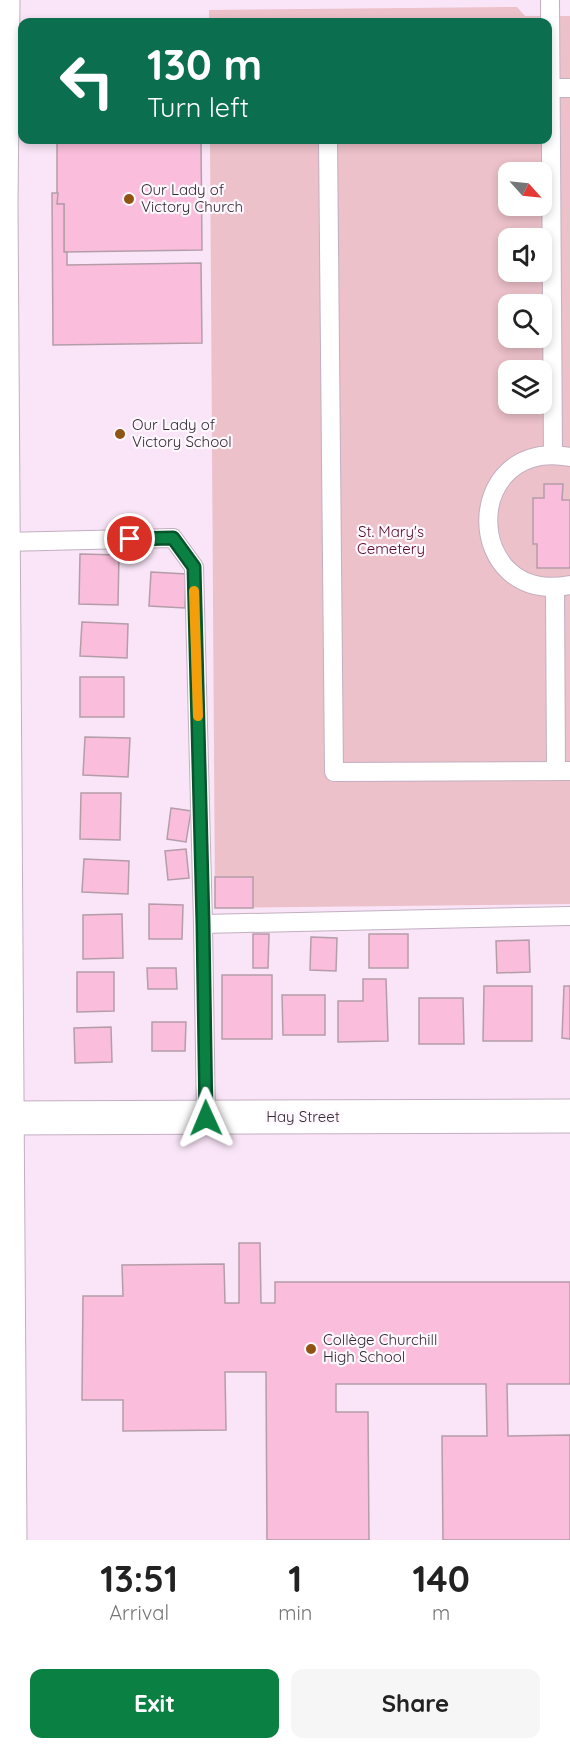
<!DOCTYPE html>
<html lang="en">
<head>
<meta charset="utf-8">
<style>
	:root { --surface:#fff; --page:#f6f6f6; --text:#222; --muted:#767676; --accent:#0b8043 }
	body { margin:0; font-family:Quicksand,sans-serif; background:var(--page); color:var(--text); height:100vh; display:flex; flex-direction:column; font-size:22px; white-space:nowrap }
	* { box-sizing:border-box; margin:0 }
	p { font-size:20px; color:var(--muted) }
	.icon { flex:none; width:33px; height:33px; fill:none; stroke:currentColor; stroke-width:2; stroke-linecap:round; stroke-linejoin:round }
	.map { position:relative; height:1540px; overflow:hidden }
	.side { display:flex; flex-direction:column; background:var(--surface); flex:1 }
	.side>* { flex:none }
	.banner { position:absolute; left:18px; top:18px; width:534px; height:126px; border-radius:12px; box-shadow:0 3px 9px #0003; background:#0b6e4f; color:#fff; overflow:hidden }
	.needle { width:39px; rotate:117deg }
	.controls { position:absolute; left:498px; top:162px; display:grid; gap:12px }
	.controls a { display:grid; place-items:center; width:54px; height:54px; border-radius:12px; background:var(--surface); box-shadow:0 3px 9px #0003; font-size:30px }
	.pin { position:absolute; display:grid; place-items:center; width:51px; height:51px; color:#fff; margin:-26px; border:3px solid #fff; border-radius:50%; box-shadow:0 2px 6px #0007 }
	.me { position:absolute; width:66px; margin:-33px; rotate:359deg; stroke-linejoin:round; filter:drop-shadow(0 0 4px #0008) }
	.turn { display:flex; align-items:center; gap:21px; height:126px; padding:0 30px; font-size:27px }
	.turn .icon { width:78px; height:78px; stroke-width:2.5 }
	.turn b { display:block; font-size:42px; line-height:51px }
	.eta { display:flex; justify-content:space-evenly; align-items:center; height:102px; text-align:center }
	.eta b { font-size:36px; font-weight:800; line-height:42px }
	.cta { display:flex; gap:12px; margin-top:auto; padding:12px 30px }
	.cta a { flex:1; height:69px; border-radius:12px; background:var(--accent); color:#fff; font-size:24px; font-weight:800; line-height:69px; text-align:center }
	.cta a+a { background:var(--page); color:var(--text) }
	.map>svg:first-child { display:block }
	.green { fill:#ecc1c9; fill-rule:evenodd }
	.building { fill:#fabedc; stroke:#b49da8; stroke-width:1.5 }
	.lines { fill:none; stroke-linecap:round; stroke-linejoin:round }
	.service-casing { stroke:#c2afc1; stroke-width:20 }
	.minor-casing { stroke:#c2afc1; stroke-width:35 }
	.service { stroke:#fff; stroke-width:18 }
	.minor { stroke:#fff; stroke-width:33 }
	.route-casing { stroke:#07532c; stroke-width:15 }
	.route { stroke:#0b8043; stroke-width:10 }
	.slow { stroke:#f59e0b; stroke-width:10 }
	.poi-dot { fill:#8f5312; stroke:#fef7fe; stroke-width:2 }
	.labels { text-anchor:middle; stroke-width:4.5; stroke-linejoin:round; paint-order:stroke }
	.poi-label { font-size:15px; fill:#312a31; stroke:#fef7fe; text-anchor:start }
	.park-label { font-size:15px; fill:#550925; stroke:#fef7fe }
	.street-label { font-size:15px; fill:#312a31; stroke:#fef7fe }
</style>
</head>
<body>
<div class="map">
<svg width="570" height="1540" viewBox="0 0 570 1540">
	<rect width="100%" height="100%" fill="#f9e5f7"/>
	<path class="green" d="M 517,7 L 525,16 L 570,16 L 570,904 L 215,908 L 210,140 L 548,140 L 548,22 L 209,22 L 209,10 ZM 508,172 L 542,172 L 542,206 L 508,206 ZM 508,238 L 542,238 L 542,272 L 508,272 ZM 508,304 L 542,304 L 542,338 L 508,338 ZM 508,370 L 542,370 L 542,404 L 508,404 Z"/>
	<g class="building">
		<path d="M 57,140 L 201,140 L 202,250 L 64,252 L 64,204 L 57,204 Z"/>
		<path d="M 52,193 L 58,193 L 57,204 L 64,204 L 64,252 L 67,252 L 67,265 L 201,263 L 202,343 L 53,345 Z"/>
		<path d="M 544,484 L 563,484 L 562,500 L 570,500 L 570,568 L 537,568 L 537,544 L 533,544 L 533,498 L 544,498 Z"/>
		<path d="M 80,554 L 119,555 L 118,605 L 79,604 Z"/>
		<path d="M 151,572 L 186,574 L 185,608 L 149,606 Z"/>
		<path d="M 82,622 L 128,624 L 127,658 L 80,656 Z"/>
		<rect x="80" y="677" width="44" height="40"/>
		<path d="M 85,737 L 130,738 L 128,777 L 83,775 Z"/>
		<path d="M 81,793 L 121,793 L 120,840 L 80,839 Z"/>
		<path d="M 171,808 L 191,811 L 186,842 L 167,839 Z"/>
		<path d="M 186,849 L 189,878 L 168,880 L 165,851 Z"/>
		<path d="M 84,859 L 129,861 L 128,894 L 82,892 Z"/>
		<rect x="215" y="877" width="38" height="31"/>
		<path d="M 149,904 L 183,905 L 182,939 L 149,939 Z"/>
		<path d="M 122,914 L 123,958 L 83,959 L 83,915 Z"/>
		<path d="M 253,934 L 269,934 L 268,968 L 253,968 Z"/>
		<rect x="369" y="934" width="39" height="34"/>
		<path d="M 311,937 L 337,938 L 336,971 L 310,970 Z"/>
		<path d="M 529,940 L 530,972 L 497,973 L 496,941 Z"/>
		<path d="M 147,968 L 176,968 L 177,989 L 148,989 Z"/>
		<path d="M 77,972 L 114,972 L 114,1011 L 77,1012 Z"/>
		<rect x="222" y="975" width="50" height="64"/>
		<path d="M 363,979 L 386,979 L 388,1041 L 338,1042 L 338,1001 L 363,1001 Z"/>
		<path d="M 484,986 L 532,986 L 532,1041 L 483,1041 Z"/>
		<path d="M 564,986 L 570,986 L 570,1039 L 562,1038 Z"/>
		<path d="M 282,995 L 325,995 L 325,1035 L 283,1035 Z"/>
		<path d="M 419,998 L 463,998 L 464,1044 L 419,1044 Z"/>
		<path d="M 152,1022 L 186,1022 L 185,1051 L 152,1051 Z"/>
		<path d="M 111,1027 L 112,1062 L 75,1063 L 74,1028 Z"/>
		<path d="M 239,1243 L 260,1243 L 261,1303 L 275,1303 L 275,1282 L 570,1282 L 570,1384 L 507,1384 L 508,1436 L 570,1435 L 570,1540 L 443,1540 L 442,1436 L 487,1436 L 486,1384 L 336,1384 L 336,1412 L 368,1412 L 369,1540 L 267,1540 L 266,1372 L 225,1372 L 226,1430 L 123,1431 L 123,1400 L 82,1400 L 83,1296 L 123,1296 L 122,1265 L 224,1264 L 225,1303 L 239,1303 Z"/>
	</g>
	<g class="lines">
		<g class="service-casing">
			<g id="service">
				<path d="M 550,0 L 553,454"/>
				<path d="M 548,88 L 570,88"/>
				<path d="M 328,140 L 334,772 L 570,771"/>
				<path d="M 570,457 C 460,437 462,606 570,585"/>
				<path d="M 4,542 L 173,538 L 194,567 L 203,924 L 206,1118"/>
				<path d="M 555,588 L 556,771"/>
				<path d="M 203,924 L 570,916"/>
			</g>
		</g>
		<g class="minor-casing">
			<g id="minor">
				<path d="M 3,0 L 1,205 L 10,1540"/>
				<path d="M 0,1118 L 570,1116"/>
			</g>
		</g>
		<use href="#service" class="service"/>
		<use href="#minor" class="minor"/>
	</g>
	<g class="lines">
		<g class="route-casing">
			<path id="route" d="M 130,539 L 173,538 L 194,567 L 203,924 L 206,1118"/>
		</g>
		<use href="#route" class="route"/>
		<path class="slow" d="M 194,591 L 198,716"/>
	</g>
	<g class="poi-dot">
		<circle cx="129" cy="199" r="6"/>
		<circle cx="120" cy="434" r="6"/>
		<circle cx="311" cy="1349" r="6"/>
	</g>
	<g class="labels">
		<g class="poi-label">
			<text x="141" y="195">Our Lady of<tspan x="141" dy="17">Victory Church</tspan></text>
			<text x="132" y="430">Our Lady of<tspan x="132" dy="17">Victory School</tspan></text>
			<text x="323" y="1345">Collège Churchill<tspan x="323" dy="17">High School</tspan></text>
		</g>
		<g class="park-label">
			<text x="391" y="537">St. Mary's<tspan x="391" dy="17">Cemetery</tspan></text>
		</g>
		<g class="street-label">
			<text x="303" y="1122">Hay Street</text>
		</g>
	</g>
</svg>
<div class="controls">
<a><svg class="needle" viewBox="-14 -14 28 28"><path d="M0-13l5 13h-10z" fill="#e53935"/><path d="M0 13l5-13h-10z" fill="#767676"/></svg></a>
<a><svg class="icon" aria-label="sound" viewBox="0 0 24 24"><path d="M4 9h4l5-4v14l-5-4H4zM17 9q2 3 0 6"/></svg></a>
<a><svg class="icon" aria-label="search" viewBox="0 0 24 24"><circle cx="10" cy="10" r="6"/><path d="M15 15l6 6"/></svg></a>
<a><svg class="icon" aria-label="layers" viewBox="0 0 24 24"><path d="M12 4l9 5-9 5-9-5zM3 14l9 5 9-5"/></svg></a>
</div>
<div class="pin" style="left:130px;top:539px;background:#d93025"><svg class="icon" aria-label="arrive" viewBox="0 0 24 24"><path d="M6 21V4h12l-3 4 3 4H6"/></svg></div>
<svg class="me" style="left:206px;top:1118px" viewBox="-20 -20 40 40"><path d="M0-17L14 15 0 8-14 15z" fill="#0b8043" stroke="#fff" stroke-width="4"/></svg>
<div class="banner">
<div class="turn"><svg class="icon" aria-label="left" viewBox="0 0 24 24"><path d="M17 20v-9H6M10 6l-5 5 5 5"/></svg><div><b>130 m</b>Turn left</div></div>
</div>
</div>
<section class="side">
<div class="eta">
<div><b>13:51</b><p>Arrival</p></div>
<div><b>1</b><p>min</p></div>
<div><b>140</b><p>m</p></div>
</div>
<div class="cta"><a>Exit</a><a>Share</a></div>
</section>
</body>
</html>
